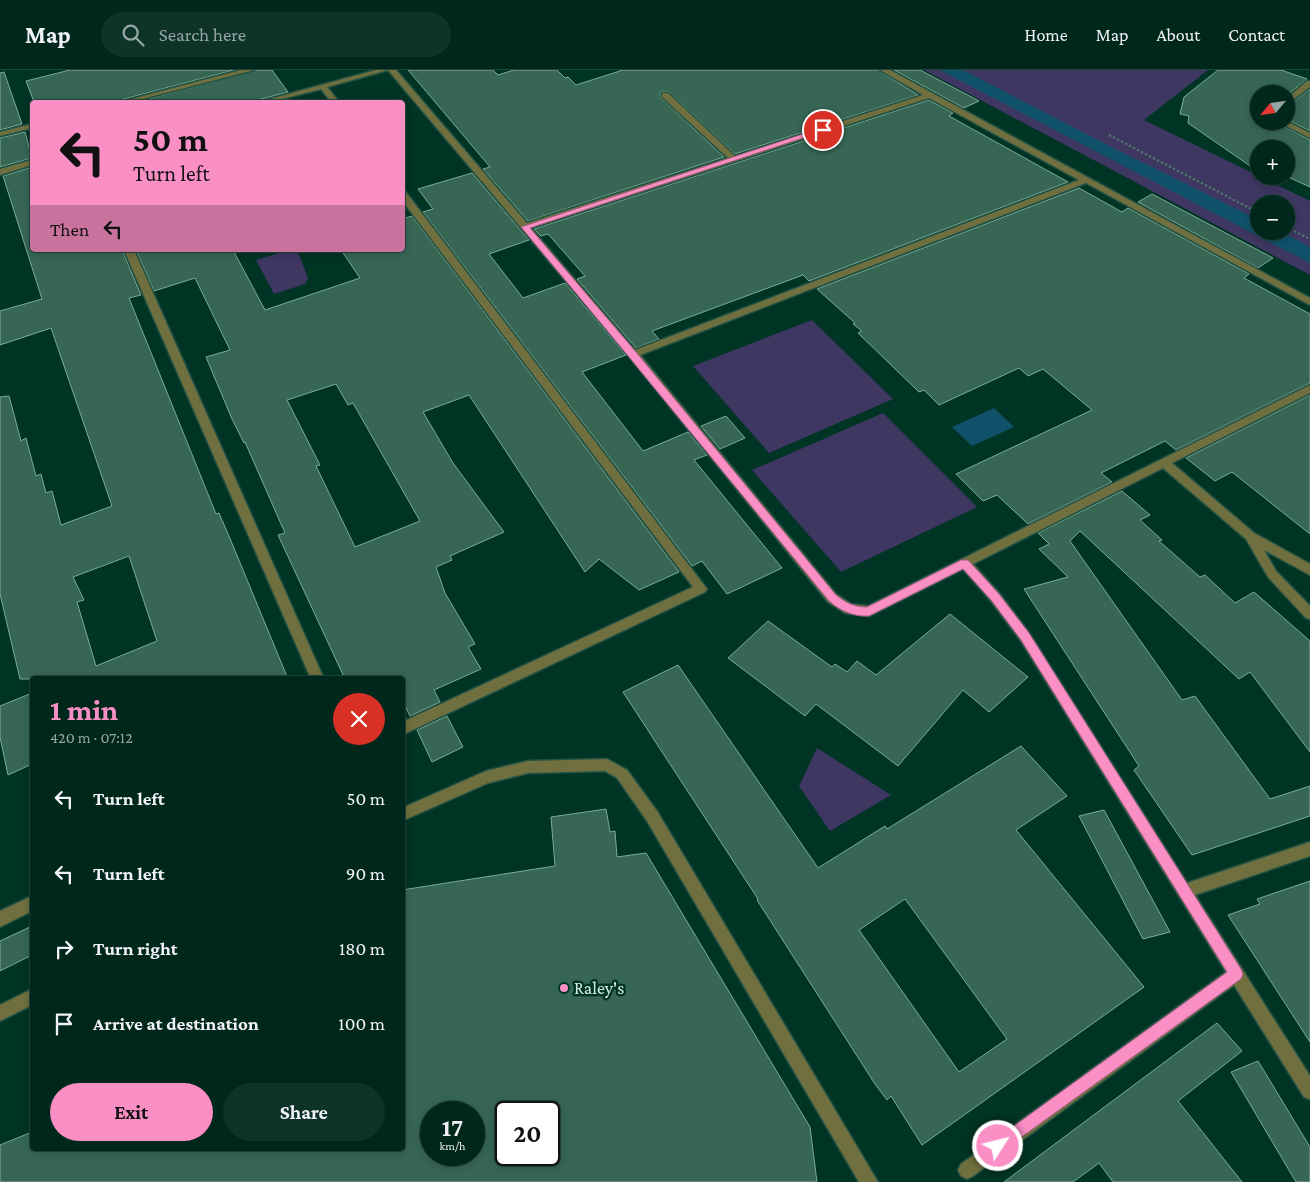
<!DOCTYPE html>
<html lang="en">
<head>
<meta charset="utf-8">
<style>
	:root { --surface:#00271c; --page:#0e3329; --text:#f1f3f6; --muted:#95a5a3; --line:#22443b; --accent:#fa8fc6 }
	body { margin:0; font-family:"Crimson Pro",serif; background:var(--page); color:var(--text); height:100vh; display:flex; flex-direction:column; font-size:19px; white-space:nowrap }
	* { box-sizing:border-box; margin:0 }
	p { font-size:16px; color:var(--muted) }
	.icon { flex:none; width:28px; height:28px; fill:none; stroke:currentColor; stroke-width:2; stroke-linecap:round; stroke-linejoin:round }
	.map { position:relative; flex:1; overflow:hidden }
	.drawer { position:absolute; left:30px; top:606px; width:375px; height:475px; display:flex; flex-direction:column; background:var(--surface); border-radius:5px; box-shadow:0 2px 8px #0003,0 0 0 1px var(--line) }
	.drawer>* { flex:none }
	.hud { position:absolute; left:30px; top:30px; width:375px; height:152px; border-radius:5px; box-shadow:0 2px 8px #0003,0 0 0 1px var(--line); background:#fa8fc6; color:#111; overflow:hidden }
	.needle { width:32px; rotate:241deg }
	.controls { position:absolute; left:1250px; top:15px; display:grid; gap:10px }
	.controls a { display:grid; place-items:center; width:45px; height:45px; border-radius:50%; background:var(--surface); box-shadow:0 2px 8px #0003,0 0 0 1px var(--line); font-size:25px }
	.speed { position:absolute; left:420px; top:1031px; display:flex; gap:10px; font-size:25px; font-weight:700; text-align:center }
	.speed>* { display:grid; place-content:center; width:65px; height:65px; border-radius:50%; background:var(--surface); box-shadow:0 2px 8px #0003,0 0 0 1px var(--line); line-height:1 }
	.speed small { font-size:12px; font-weight:400 }
	.speed .limit { border:2px solid #111; border-radius:8px; background:#fff; color:#111 }
	.pin { position:absolute; display:grid; place-items:center; width:42px; height:42px; color:#fff; margin:-21px; border:2px solid #fff; border-radius:50%; box-shadow:0 1px 5px #0007 }
	.me { position:absolute; width:55px; margin:-28px; rotate:54deg; stroke-linejoin:round; filter:drop-shadow(0 0 4px #0008) }
	.turn { display:flex; align-items:center; gap:18px; height:105px; padding:0 20px; font-size:22px }
	.turn .icon { width:65px; height:65px; stroke-width:2.5 }
	.turn b { display:block; font-size:35px; line-height:42px }
	.then { display:flex; align-items:center; height:48px; padding:0 20px; background:#0003; gap:10px; font-size:19px }
	.round { display:grid; place-items:center; flex:none; width:52px; height:52px; border-radius:26px; background:var(--page) }
	.summary { display:flex; align-items:center; justify-content:space-between; height:85px; padding:0 20px }
	h1 { font-size:30px; font-weight:700; line-height:38px; color:var(--accent) }
	.button { display:flex; gap:10px; margin-top:auto; padding:10px 20px }
	.button a { flex:1; height:58px; border-radius:30px; background:var(--accent); color:#111; font-size:20px; font-weight:700; line-height:58px; text-align:center }
	.button a+a { background:var(--page); color:var(--text) }
	ul { padding:0; list-style:none }
	li { display:flex; align-items:center; gap:15px; height:75px; padding:0 20px }
	li div { flex:1 }
	li b { display:block; font-size:19px }
	li em { font-style:normal }
	header { display:flex; align-items:center; gap:30px; box-sizing:border-box; height:70px; padding:0 25px; background:var(--surface); border-bottom:1px solid var(--line) }
	header strong { font-size:24px }
	nav { display:flex; gap:28px; margin-inline-start:auto; font-size:18px }
	.search { width:350px; height:45px; background:var(--page); display:flex; align-items:center; gap:12px; box-sizing:border-box; padding:0 18px; border-radius:28px; color:var(--muted); font-size:19px }
	.map>svg:first-child { display:block }
	.green { fill:#3d3762; fill-rule:evenodd }
	.water { fill:#10526a }
	.building { fill:#376655; stroke:#7bab99; fill-rule:evenodd }
	.lines { fill:none; stroke-linecap:round; stroke-linejoin:round }
	.minor-casing { stroke:#225243; stroke-width:3 }
	.path { stroke:#517a6d; stroke-width:2; stroke-dasharray:2.5 2; stroke-linecap:butt }
	.minor { fill:#6f6f3f; fill-rule:evenodd }
	.route { fill:#fa8fc6; stroke:#a25d81 }
	.poi-dot { fill:#fa8fc6; stroke:#003425; stroke-width:2 }
	.labels { text-anchor:middle; stroke-width:5; stroke-linejoin:round; paint-order:stroke }
	.near-poi-label { font-size:18px; fill:#d4ede3; stroke:#003425; text-anchor:start }
</style>
</head>
<body>
<header>
<strong>Map</strong>
<div class="search"><svg class="icon" aria-label="search" viewBox="0 0 24 24"><circle cx="10" cy="10" r="6"/><path d="M15 15l6 6"/></svg>Search here</div>
<nav><a>Home</a><a>Map</a><a>About</a><a>Contact</a></nav>
</header>
<div class="map">
<svg width="1310" height="1112" viewBox="0 0 1310 1112">
	<rect width="100%" height="100%" fill="#003425"/>
	<g class="green">
		<path d="M 924,0 L 1208,0 L 1144,50 L 1310,131 L 1310,205 ZM 1259,134 L 1286,134 L 1286,161 L 1259,161 Z"/>
		<path d="M 289,180 L 297,180 L 308,208 L 305,214 L 274,224 L 256,190 Z"/>
		<path d="M 812,250 L 893,329 L 769,383 L 693,296 Z"/>
		<path d="M 883,343 L 977,437 L 841,502 L 752,400 Z"/>
		<path d="M 817,678 L 891,725 L 830,761 L 799,716 Z"/>
	</g>
	<g class="water">
		<path d="M 940,0 L 963,0 L 1113,78 L 1259,150 L 1259,161 L 1280,161 L 1310,177 L 1310,193 Z"/>
		<path d="M 994,338 L 1014,357 L 972,376 L 952,357 Z"/>
	</g>
	<g class="building">
		<path d="M 70,0 L 234,0 L 120,30 L 118,32 L 34,32 L 26,11 Z"/>
		<path d="M 256,0 L 272,0 L 288,22 L 258,30 L 257,32 L 137,32 Z"/>
		<path d="M 408,0 L 493,0 L 498,5 L 514,0 L 557,0 L 565,8 L 568,7 L 576,15 L 623,0 L 878,0 L 918,25 L 735,84 L 669,22 L 662,21 L 660,23 L 661,28 L 724,87 L 528,151 L 483,99 L 490,97 Z"/>
		<path d="M 894,0 L 920,0 L 979,31 L 964,38 Z"/>
		<path d="M 1218,0 L 1281,0 L 1307,9 L 1286,26 L 1286,24 L 1259,24 L 1259,51 L 1274,51 L 1310,70 L 1310,117 L 1286,106 L 1286,79 L 1259,79 L 1259,96 L 1253,98 L 1188,53 L 1189,46 L 1180,44 L 1184,27 Z"/>
		<path d="M 4,2 L 22,54 L 0,60 L 0,3 Z"/>
		<path d="M 1310,19 L 1310,61 L 1286,49 L 1286,37 Z"/>
		<path d="M 929,30 L 953,43 L 949,46 L 1068,112 L 809,211 L 803,205 L 652,261 L 659,269 L 636,278 L 577,209 L 585,206 L 548,164 L 541,166 L 534,159 Z"/>
		<path d="M 25,62 L 32,88 L 0,97 L 0,68 Z"/>
		<path d="M 32,97 L 32,180 L 31,180 L 122,180 L 141,225 L 129,228 L 216,444 L 219,443 L 231,471 L 288,609 L 20,609 L 0,524 L 0,327 L 9,326 L 21,371 L 26,368 L 36,406 L 41,404 L 46,423 L 52,421 L 61,455 L 112,436 L 51,258 L 0,275 L 0,241 L 42,229 L 3,106 ZM 129,486 L 157,571 L 96,596 L 77,532 L 84,530 L 73,507 Z"/>
		<path d="M 472,103 L 529,170 L 489,184 L 523,228 L 565,213 L 626,285 L 582,302 L 643,381 L 688,362 L 707,385 L 694,390 L 782,498 L 727,524 L 702,491 L 692,496 L 423,142 L 433,139 L 418,119 Z"/>
		<path d="M 1079,118 L 1122,142 L 1128,138 L 1249,204 L 1244,208 L 1310,244 L 1310,313 L 1176,380 L 1165,371 L 1101,403 L 1112,412 L 1028,454 L 997,425 L 983,431 L 956,404 L 1092,340 L 1043,299 L 1028,306 L 1019,298 L 939,335 L 924,320 L 919,322 L 858,263 L 862,261 L 853,254 L 855,253 L 817,219 Z"/>
		<path d="M 1152,124 L 1273,188 L 1258,198 L 1138,132 Z"/>
		<path d="M 412,146 L 679,502 L 639,520 L 599,489 L 585,502 L 469,325 L 423,342 L 453,393 L 504,462 L 450,486 L 452,490 L 436,497 L 445,523 L 475,574 L 468,577 L 481,599 L 434,620 L 440,632 L 410,646 L 402,629 L 402,609 L 345,609 L 278,465 L 285,463 L 245,372 L 244,373 L 232,349 L 206,287 L 230,280 L 195,208 L 154,221 L 136,180 L 233,180 L 265,240 L 360,208 L 341,180 L 402,180 L 402,149 ZM 336,314 L 348,335 L 353,333 L 420,451 L 355,477 L 316,396 L 320,395 L 287,330 Z"/>
		<path d="M 1310,325 L 1310,464 L 1232,402 L 1215,411 L 1186,388 Z"/>
		<path d="M 726,346 L 745,368 L 720,379 L 701,356 Z"/>
		<path d="M 1122,421 L 1150,445 L 1140,450 L 1162,470 L 1159,471 L 1200,507 L 1205,505 L 1235,533 L 1254,522 L 1310,571 L 1310,682 L 1250,602 L 1239,609 L 1080,461 L 1070,471 L 1182,630 L 1195,626 L 1270,729 L 1310,716 L 1310,746 L 1192,785 L 1134,700 L 1139,696 L 1024,519 L 1068,507 L 1039,479 L 1049,474 L 1038,463 Z"/>
		<path d="M 950,544 L 1028,607 L 989,642 L 963,620 L 898,696 L 816,634 L 805,646 L 728,588 L 768,551 L 832,597 L 835,594 L 847,602 L 857,591 L 876,605 Z"/>
		<path d="M 678,595 L 818,798 L 885,756 L 887,759 L 1021,676 L 1067,726 L 1016,760 L 1144,917 L 922,1075 L 891,1026 L 887,1030 L 875,1014 L 757,830 L 758,829 L 623,622 ZM 905,829 L 1007,969 L 959,1002 L 859,860 Z"/>
		<path d="M 32,623 L 32,694 L 8,705 L 0,667 L 0,636 Z"/>
		<path d="M 447,646 L 463,677 L 432,692 L 417,660 Z"/>
		<path d="M 606,739 L 610,762 L 615,761 L 617,787 L 646,783 L 810,1057 L 817,1112 L 0,1112 L 0,1075 L 32,1062 L 32,1079 L 402,1079 L 402,820 L 555,796 L 551,747 ZM 431,1042 L 474,1042 L 474,1085 L 431,1085 ZM 506,1042 L 549,1042 L 549,1085 L 506,1085 Z"/>
		<path d="M 1104,740 L 1170,862 L 1143,869 L 1079,746 Z"/>
		<path d="M 1310,811 L 1310,972 L 1228,845 L 1260,834 L 1257,829 Z"/>
		<path d="M 32,856 L 32,885 L 0,901 L 0,871 Z"/>
		<path d="M 1217,953 L 1242,981 L 1178,1031 L 1242,1112 L 1113,1112 L 1099,1093 L 1073,1112 L 1004,1112 Z"/>
		<path d="M 1258,991 L 1310,1077 L 1310,1112 L 1296,1112 L 1231,1002 Z"/>
	</g>
	<g class="lines">
		<g class="minor-casing">
			<g id="minor">
				<path d="M 241,0 L 254,0 L 131,32 L 120,32 Z"/>
				<path d="M 376,0 L 396,0 L 527,153 L 728,88 L 662,27 L 662,23 L 668,23 L 735,86 L 923,25 L 880,0 L 890,0 L 1310,228 L 1310,235 L 1086,113 L 640,285 L 836,524 L 851,534 L 868,536 L 1310,315 L 1310,323 L 1172,393 L 1254,463 L 1310,494 L 1310,505 L 1264,480 L 1276,501 L 1310,536 L 1310,549 L 1306,548 L 1268,507 L 1246,469 L 1163,398 L 973,494 L 999,523 L 1029,563 L 1187,813 L 1310,772 L 1310,786 L 1195,825 L 1310,1006 L 1310,1029 L 1304,1027 L 1234,915 L 973,1106 L 967,1109 L 961,1106 L 958,1100 L 961,1094 L 1226,902 L 1021,571 L 991,531 L 963,499 L 869,546 L 845,543 L 828,532 L 629,286 L 388,0 L 327,17 L 339,32 L 331,32 L 321,19 L 270,32 L 259,32 ZM 929,28 L 1079,110 L 635,280 L 531,158 Z"/>
				<path d="M 1307,11 L 1310,11 L 1310,17 L 1286,35 L 1286,29 Z"/>
				<path d="M 1276,51 L 1286,51 L 1310,63 L 1310,68 Z"/>
				<path d="M 32,54 L 32,58 L 0,66 L 0,62 Z"/>
				<path d="M 32,90 L 32,95 L 0,105 L 0,99 Z"/>
				<path d="M 402,121 L 405,121 L 707,519 L 705,522 L 402,665 L 402,652 L 693,517 L 402,130 Z"/>
				<path d="M 124,180 L 134,180 L 324,609 L 311,609 Z"/>
				<path d="M 607,689 L 627,700 L 657,741 L 878,1112 L 859,1112 L 647,751 L 617,708 L 605,701 L 528,703 L 488,713 L 402,751 L 402,738 L 486,701 L 528,691 Z"/>
				<path d="M 32,826 L 32,841 L 0,857 L 0,841 Z"/>
				<path d="M 32,919 L 32,935 L 0,951 L 0,935 Z"/>
			</g>
		</g>
		<g class="path">
			<path d="M 1109,65 L 1259,143"/>
			<path d="M 1286,157 L 1310,169"/>
		</g>
		<use href="#minor" class="minor"/>
	</g>
	<path class="route" d="M 821,58 L 827,60 L 530,158 L 636,282 L 836,525 C 846,533 855,537 867,537 L 961,490 L 968,490 L 999,524 L 1029,563 L 1241,899 L 1243,904 L 1241,909 L 998,1084 L 993,1082 L 991,1076 L 993,1071 L 1227,902 L 1021,570 L 991,530 L 963,499 L 869,546 C 854,547 840,541 829,531 L 629,287 L 521,157 Z"/>
	<circle class="poi-dot" cx="564" cy="918" r="5"/>
	<g class="labels">
		<g class="near-poi-label">
			<text x="574" y="924">Raley's</text>
		</g>
	</g>
</svg>
<div class="controls">
<a><svg class="needle" viewBox="-14 -14 28 28"><path d="M0-13l5 13h-10z" fill="#e53935"/><path d="M0 13l5-13h-10z" fill="#95a5a3"/></svg></a>
<a>+</a>
<a>−</a>
</div>
<div class="speed"><div>17<small>km/h</small></div><div class="limit">20</div></div>
<div class="pin" style="left:823px;top:60px;background:#d93025"><svg class="icon" aria-label="arrive" viewBox="0 0 24 24"><path d="M6 21V4h12l-3 4 3 4H6"/></svg></div>
<svg class="me" style="left:998px;top:1076px" viewBox="-20 -20 40 40"><circle r="17" fill="#fa8fc6" stroke="#fff" stroke-width="3"/><path d="M0-11L8 9 0 5-8 9z" fill="#fff"/></svg>
<div class="hud">
<div class="turn"><svg class="icon" aria-label="left" viewBox="0 0 24 24"><path d="M17 20v-9H6M10 6l-5 5 5 5"/></svg><div><b>50 m</b>Turn left</div></div>
<div class="then">Then<svg class="icon" aria-label="left" viewBox="0 0 24 24"><path d="M17 20v-9H6M10 6l-5 5 5 5"/></svg></div>
</div>
<section class="drawer">
<div class="summary"><div><h1>1 min</h1><p>420 m · 07:12</p></div><a class="round" style="background:#d93025;color:#fff"><svg class="icon" aria-label="close" viewBox="0 0 24 24"><path d="M6 6l12 12M18 6L6 18"/></svg></a></div>
<ul>
<li><svg class="icon" aria-label="left" viewBox="0 0 24 24"><path d="M17 20v-9H6M10 6l-5 5 5 5"/></svg><div><b>Turn left</b></div><em>50 m</em></li>
<li><svg class="icon" aria-label="left" viewBox="0 0 24 24"><path d="M17 20v-9H6M10 6l-5 5 5 5"/></svg><div><b>Turn left</b></div><em>90 m</em></li>
<li><svg class="icon" aria-label="right" viewBox="0 0 24 24"><path d="M7 20v-9h11M14 6l5 5-5 5"/></svg><div><b>Turn right</b></div><em>180 m</em></li>
<li><svg class="icon" aria-label="arrive" viewBox="0 0 24 24"><path d="M6 21V4h12l-3 4 3 4H6"/></svg><div><b>Arrive at destination</b></div><em>100 m</em></li>
</ul>
<div class="button"><a>Exit</a><a>Share</a></div>
</section>
</div>
</body>
</html>
